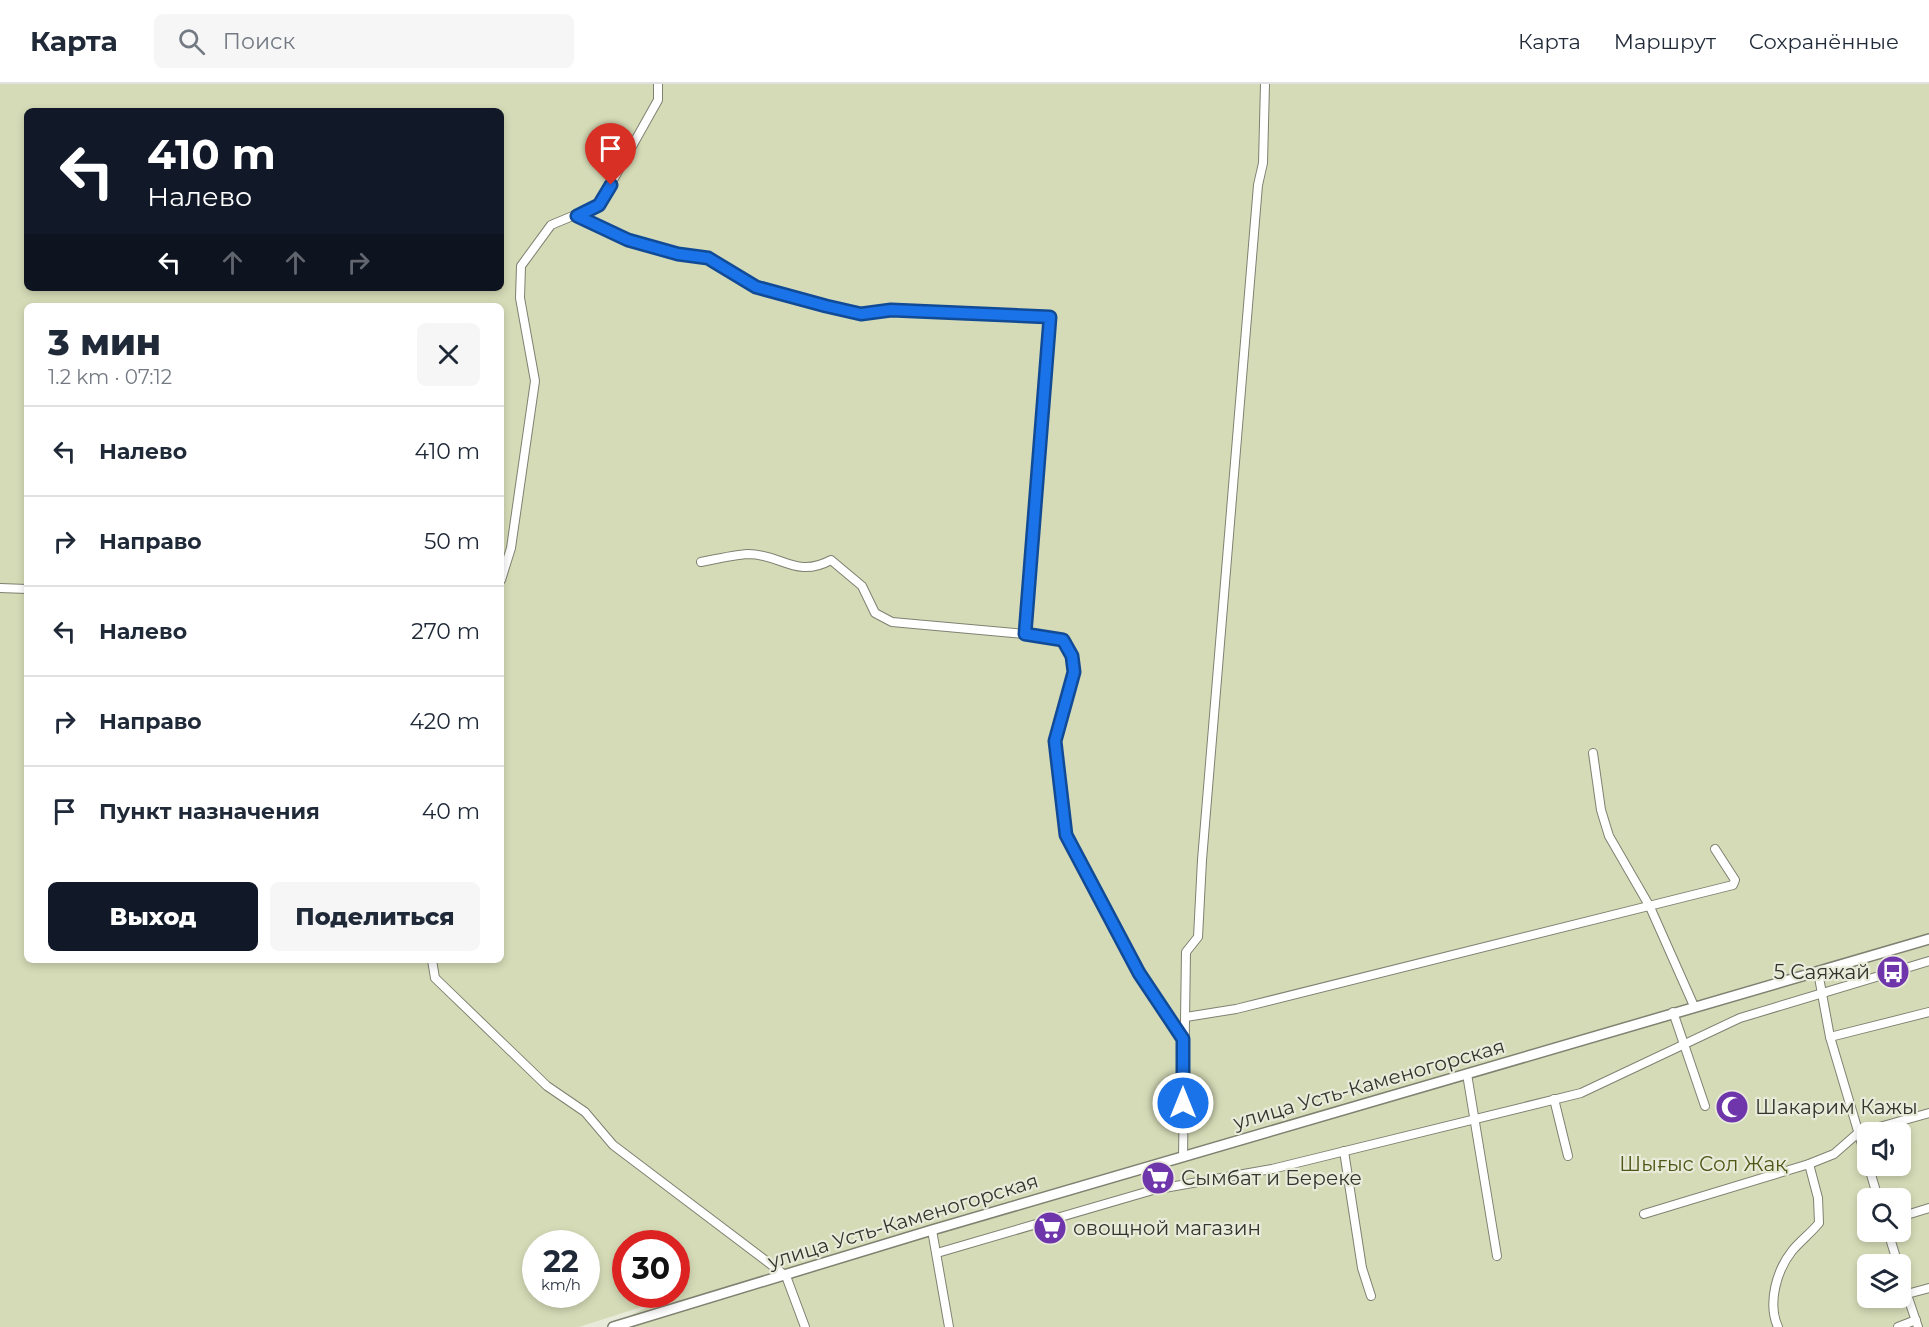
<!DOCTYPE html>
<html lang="ru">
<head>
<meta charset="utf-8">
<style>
	:root { --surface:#fff; --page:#f6f6f7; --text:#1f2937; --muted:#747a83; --line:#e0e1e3; --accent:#111827 }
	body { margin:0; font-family:Montserrat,sans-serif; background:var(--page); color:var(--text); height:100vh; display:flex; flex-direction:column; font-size:22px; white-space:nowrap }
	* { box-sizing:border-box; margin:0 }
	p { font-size:20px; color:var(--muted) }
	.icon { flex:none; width:33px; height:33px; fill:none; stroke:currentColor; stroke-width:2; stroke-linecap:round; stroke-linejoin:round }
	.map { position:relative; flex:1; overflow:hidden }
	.sheet { position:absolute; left:24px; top:219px; width:480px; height:660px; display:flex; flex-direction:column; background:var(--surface); border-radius:9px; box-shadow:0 3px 9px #0003 }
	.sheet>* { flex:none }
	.banner { position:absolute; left:24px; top:24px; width:480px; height:183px; border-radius:9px; box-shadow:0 3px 9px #0003; background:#111827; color:#fff; overflow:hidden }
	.buttons { position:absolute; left:1857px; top:1038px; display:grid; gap:12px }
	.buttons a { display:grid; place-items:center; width:54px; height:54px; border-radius:9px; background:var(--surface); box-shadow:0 3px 9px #0003; font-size:30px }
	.speed { position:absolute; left:522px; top:1146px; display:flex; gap:12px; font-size:30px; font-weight:700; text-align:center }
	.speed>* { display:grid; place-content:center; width:78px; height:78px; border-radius:50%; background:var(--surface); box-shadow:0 3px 9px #0003; line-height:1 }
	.speed small { font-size:15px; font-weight:400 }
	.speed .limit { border:9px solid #d22; background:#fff; color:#111 }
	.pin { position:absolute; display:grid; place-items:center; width:51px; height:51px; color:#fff; margin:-62px -26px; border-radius:50% 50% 50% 0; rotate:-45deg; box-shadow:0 0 6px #0007 }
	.pin .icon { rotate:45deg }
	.me { position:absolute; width:66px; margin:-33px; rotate:0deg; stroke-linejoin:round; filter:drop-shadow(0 0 4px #0008) }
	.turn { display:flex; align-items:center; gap:21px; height:126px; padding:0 24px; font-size:27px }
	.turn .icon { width:78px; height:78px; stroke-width:2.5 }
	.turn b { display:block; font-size:42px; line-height:51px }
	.lanes { display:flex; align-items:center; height:57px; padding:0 24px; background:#0003; justify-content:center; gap:30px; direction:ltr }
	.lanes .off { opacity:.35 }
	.round { display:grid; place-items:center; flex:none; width:63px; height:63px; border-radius:9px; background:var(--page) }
	.summary { display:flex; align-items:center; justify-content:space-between; height:102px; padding:0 24px }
	h1 { font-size:36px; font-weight:800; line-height:45px }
	.button { display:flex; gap:12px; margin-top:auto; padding:12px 24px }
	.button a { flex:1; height:69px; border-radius:9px; background:var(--accent); color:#fff; font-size:24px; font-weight:800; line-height:69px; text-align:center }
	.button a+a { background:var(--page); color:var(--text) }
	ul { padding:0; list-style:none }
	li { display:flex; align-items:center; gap:18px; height:90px; padding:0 24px; border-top:2px solid var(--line) }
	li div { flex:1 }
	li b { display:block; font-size:22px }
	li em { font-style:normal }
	header { display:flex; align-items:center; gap:36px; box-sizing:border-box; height:84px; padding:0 30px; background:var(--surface); border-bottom:2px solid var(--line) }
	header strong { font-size:28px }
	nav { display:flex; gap:33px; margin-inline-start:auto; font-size:21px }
	.search { width:420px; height:54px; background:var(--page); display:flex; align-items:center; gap:15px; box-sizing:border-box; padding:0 21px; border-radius:9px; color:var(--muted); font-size:22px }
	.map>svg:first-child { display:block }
	.green { fill:#d6dbb7; fill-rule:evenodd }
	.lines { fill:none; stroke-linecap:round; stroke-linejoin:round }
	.minor-casing { stroke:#7f8171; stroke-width:10 }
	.tertiary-casing { stroke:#7f8171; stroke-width:12 }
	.minor { stroke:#fff; stroke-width:8 }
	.tertiary { stroke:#fff; stroke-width:9 }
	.route-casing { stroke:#114b97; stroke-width:15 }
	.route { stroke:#1a73e8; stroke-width:10 }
	.labels { text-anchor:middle; stroke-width:4.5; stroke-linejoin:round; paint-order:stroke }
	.poi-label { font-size:20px; fill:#33342d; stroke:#e9ebda; text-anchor:start }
	.street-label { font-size:20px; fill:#33342d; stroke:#e9ebda }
	.park-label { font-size:20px; fill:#505615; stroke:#e9ebda }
</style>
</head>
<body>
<header>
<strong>Карта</strong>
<div class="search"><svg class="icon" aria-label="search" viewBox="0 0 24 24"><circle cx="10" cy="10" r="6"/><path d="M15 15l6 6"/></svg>Поиск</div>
<nav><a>Карта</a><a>Маршрут</a><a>Сохранённые</a></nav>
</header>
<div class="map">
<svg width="1929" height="1243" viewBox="0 0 1929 1243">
	<rect width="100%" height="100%" fill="#e9ebda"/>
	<path class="green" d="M 0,0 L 1929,0 L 1929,1243 L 608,1243 L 657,1218 L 579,1243 L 0,1243 ZM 27,27 L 501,27 L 501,204 L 27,204 ZM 27,222 L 501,222 L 501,876 L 27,876 ZM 1868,1048 L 1900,1048 L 1900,1082 L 1868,1082 ZM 1868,1114 L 1900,1114 L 1900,1148 L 1868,1148 ZM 536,1160 L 586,1160 L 586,1210 L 536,1210 ZM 626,1160 L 676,1160 L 676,1210 L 626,1210 ZM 1868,1180 L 1900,1180 L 1900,1214 L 1868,1214 Z"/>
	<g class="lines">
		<g class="minor-casing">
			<g id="minor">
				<path d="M 577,132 L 628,156 L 677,170 L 707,174 L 756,203 L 826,222 L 861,230 L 891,227 L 1050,233 L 1025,550 L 1063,556 L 1073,572 L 1074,588 L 1055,657 L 1066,751 L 1139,889 L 1183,955"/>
				<path d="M 701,478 C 716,475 733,471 748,470 C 781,470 796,495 831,476 L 862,502 L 875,529 L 892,538 L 1025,550"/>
				<path d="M 501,496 L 511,464 L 535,297 L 520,214 L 521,182 L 551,141 L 599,121 L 658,16 L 658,0"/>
				<path d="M 0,504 L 27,505"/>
				<path d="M 1593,669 L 1601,726 L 1609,752 L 1650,823 L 1694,922"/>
				<path d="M 432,876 L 435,894 L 547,1002 L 585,1028 L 613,1061 L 786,1192 L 805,1243"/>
				<path d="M 1818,888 L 1830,953 L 1878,1114"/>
				<path d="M 1673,928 L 1705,1022"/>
				<path d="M 1186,933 L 1236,925 L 1733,801 L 1735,796 L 1715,765"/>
				<path d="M 1830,953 L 1929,928"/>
				<path d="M 1467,990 L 1497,1172"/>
				<path d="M 1554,1015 L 1568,1072"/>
				<path d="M 1344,1067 L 1362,1184 L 1371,1212"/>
				<path d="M 1183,1073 L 1186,868 L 1198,853 L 1202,776 L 1258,101 L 1263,79 L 1265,0"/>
				<path d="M 1644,1130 L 1809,1080 L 1834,1070 L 1858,1049 L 1929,1029"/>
				<path d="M 1900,1133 L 1929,1124"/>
				<path d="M 932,1146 L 949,1243"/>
				<path d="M 1888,1148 L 1898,1180"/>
				<path d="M 937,1169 L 1153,1106 L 1272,1085 L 1581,1009 L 1740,934 L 1929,877"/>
				<path d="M 1900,1190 L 1918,1243"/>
				<path d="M 1907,1210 L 1929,1204"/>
				<path d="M 1778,1243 C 1767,1219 1777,1186 1792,1167 C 1800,1157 1811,1149 1819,1139 L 1818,1114 L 1809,1080"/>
				<path d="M 1898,1243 L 1916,1236"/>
			</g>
		</g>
		<g class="tertiary-casing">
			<path id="tertiary" d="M 613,1243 L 932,1146 L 1929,855"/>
		</g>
		<use href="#minor" class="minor"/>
		<use href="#tertiary" class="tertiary"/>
	</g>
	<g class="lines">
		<g class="route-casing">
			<path id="route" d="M 611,101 L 599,121 L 577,132 L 628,156 L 678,170 L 708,174 L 756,203 L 826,222 L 861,230 L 891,226 L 1050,233 L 1025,550 L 1063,556 L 1072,572 L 1074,588 L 1055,657 L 1066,751 L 1139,889 L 1183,955 L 1183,1019"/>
		</g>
		<use href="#route" class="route"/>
	</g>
	<defs>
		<g id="bus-disc" transform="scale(1.725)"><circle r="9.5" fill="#6f35ab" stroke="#e9ebda"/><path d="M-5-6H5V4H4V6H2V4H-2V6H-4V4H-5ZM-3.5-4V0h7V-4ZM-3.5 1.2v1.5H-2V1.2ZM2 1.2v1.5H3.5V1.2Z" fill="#fff"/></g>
		<g id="mosque-disc" transform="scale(1.725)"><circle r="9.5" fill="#6f35ab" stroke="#e9ebda"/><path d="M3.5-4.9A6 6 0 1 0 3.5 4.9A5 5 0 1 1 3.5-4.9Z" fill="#fff"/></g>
		<g id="supermarket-disc" transform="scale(1.725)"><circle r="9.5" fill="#6f35ab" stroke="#e9ebda"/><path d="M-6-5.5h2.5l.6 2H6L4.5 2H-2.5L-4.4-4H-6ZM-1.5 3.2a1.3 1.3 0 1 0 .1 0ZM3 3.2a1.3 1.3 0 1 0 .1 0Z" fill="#fff"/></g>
	</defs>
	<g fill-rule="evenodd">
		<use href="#bus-disc" x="1893" y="888"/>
		<use href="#mosque-disc" x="1732" y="1023"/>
		<use href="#supermarket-disc" x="1158" y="1094"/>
		<use href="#supermarket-disc" x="1050" y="1144"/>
	</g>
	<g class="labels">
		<g class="poi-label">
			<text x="1870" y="895" text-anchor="end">5 Саяжай</text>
			<text x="1755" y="1030">Шакарим Кажы</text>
			<text x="1181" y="1101">Сымбат и Береке</text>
			<text x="1073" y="1151">овощной магазин</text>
		</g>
		<g class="street-label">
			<text transform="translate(1369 1000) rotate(-16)" y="7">улица Усть-Каменогорская</text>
			<text transform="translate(903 1137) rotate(-17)" y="7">улица Усть-Каменогорская</text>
		</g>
		<g class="park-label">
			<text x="1703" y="1087">Шығыс Сол Жақ</text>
		</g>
	</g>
</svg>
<div class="buttons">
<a><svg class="icon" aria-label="sound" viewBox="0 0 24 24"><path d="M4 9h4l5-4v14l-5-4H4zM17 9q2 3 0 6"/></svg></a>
<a><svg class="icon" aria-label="search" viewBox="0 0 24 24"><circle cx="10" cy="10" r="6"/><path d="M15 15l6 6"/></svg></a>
<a><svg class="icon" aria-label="layers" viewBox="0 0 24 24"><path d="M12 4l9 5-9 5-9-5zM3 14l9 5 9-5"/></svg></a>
</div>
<div class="speed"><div>22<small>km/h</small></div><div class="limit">30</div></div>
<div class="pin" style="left:611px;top:101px;background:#d93025"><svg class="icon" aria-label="arrive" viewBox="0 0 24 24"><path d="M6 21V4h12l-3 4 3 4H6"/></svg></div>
<svg class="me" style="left:1183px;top:1019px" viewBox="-20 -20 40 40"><circle r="17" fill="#1a73e8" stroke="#fff" stroke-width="3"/><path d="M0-11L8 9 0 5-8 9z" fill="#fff"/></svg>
<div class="banner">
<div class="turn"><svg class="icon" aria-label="left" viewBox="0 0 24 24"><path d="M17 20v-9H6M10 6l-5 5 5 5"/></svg><div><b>410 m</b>Налево</div></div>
<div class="lanes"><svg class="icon" aria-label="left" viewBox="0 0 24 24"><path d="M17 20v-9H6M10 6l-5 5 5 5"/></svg><svg class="icon off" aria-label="ahead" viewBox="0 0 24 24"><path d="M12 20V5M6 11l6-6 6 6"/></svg><svg class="icon off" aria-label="ahead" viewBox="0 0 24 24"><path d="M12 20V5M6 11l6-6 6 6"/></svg><svg class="icon off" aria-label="right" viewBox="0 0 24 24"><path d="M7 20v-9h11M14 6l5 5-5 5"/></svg></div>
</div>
<section class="sheet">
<div class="summary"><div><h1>3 мин</h1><p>1.2 km · 07:12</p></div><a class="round"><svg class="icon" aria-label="close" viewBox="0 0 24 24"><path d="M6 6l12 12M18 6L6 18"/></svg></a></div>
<ul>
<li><svg class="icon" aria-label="left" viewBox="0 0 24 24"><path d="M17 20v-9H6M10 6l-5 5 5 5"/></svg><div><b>Налево</b></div><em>410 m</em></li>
<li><svg class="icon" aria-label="right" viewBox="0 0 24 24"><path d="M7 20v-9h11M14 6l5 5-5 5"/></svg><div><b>Направо</b></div><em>50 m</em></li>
<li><svg class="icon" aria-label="left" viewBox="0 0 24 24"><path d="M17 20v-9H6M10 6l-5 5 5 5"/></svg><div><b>Налево</b></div><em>270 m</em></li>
<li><svg class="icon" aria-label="right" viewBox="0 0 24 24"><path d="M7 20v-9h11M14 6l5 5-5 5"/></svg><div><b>Направо</b></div><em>420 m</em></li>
<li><svg class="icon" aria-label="arrive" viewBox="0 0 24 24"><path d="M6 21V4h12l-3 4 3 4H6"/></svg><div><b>Пункт назначения</b></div><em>40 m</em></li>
</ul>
<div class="button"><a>Выход</a><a>Поделиться</a></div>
</section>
</div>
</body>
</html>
